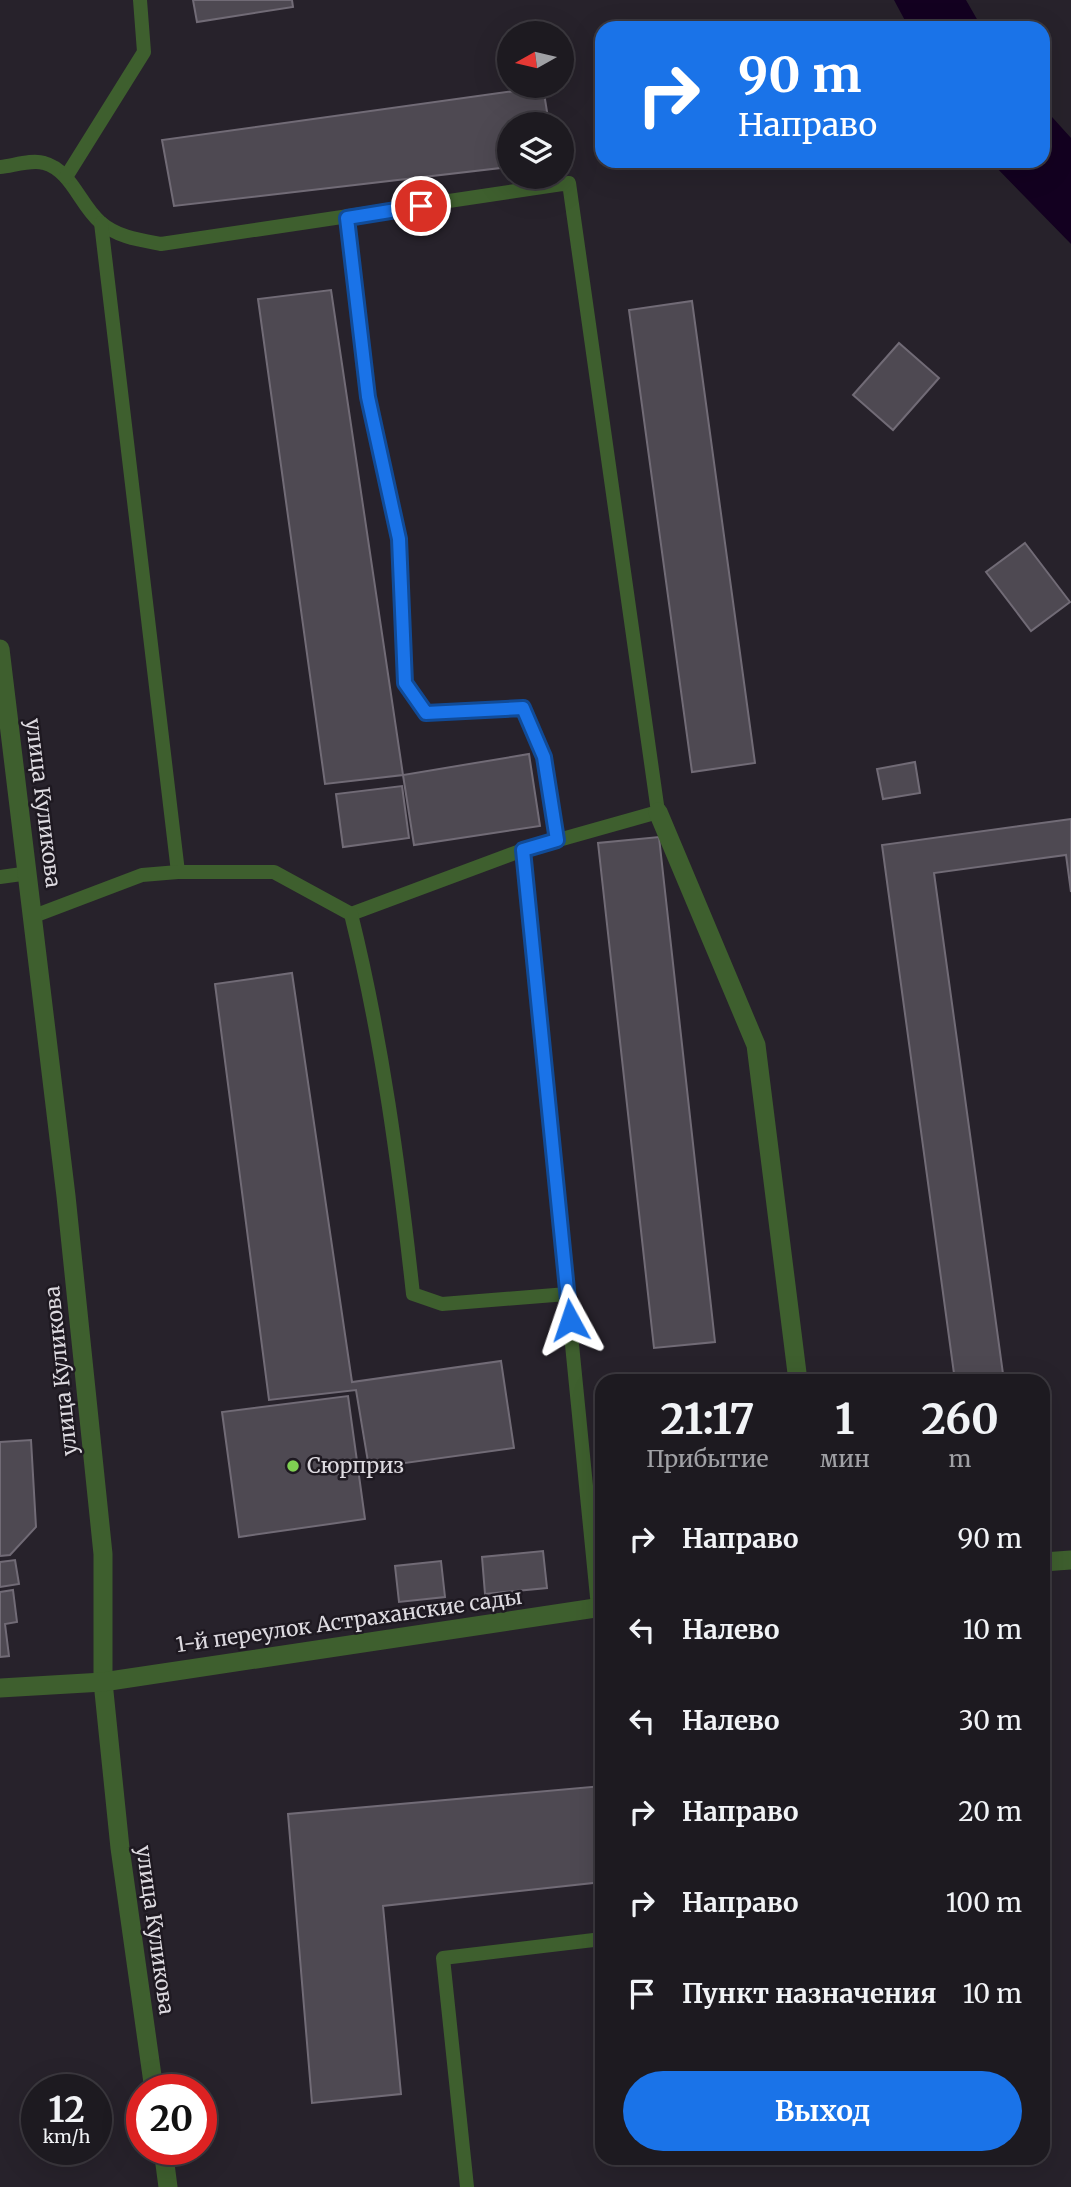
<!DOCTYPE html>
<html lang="ru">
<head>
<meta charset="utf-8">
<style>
	:root { --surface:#1d1a20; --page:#252329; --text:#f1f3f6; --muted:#a0a1a5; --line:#3b383e; --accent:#1a73e8 }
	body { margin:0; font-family:Merriweather,serif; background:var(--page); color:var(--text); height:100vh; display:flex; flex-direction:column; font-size:26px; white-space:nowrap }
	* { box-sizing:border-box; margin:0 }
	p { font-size:23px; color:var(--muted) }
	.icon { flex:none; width:38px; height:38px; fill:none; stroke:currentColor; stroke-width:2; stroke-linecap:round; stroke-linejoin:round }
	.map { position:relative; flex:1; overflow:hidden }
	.sheet { position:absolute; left:595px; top:1374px; width:455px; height:791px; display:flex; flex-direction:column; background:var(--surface); border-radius:21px; box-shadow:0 7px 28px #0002,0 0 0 2px var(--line) }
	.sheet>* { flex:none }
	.banner { position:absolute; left:595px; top:21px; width:455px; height:147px; border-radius:21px; box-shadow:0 7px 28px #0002,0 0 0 2px var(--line); background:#1a73e8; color:#fff; overflow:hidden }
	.needle { width:46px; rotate:262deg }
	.fabs { position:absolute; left:497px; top:21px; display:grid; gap:14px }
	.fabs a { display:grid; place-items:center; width:77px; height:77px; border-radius:50%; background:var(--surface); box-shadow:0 7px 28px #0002,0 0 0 2px var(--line); font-size:35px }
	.speed { position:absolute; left:21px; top:2074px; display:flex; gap:14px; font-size:35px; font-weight:700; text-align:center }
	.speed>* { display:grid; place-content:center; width:91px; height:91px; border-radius:50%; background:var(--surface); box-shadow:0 7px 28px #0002,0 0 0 2px var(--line); line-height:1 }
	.speed small { font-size:18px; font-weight:400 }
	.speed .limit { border:10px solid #d22; background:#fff; color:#111 }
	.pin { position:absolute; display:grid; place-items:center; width:60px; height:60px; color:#fff; margin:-30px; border:4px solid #fff; border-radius:50%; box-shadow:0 2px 7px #0007 }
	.me { position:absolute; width:77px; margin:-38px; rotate:355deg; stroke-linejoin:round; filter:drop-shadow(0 0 5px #0008) }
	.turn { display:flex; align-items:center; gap:24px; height:147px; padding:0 28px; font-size:32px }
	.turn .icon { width:91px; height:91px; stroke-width:2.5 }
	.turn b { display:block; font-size:49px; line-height:60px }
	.eta { display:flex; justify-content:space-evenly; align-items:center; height:119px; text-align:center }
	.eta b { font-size:42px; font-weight:700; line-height:49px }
	.cta { display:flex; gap:14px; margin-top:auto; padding:14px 28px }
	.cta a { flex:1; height:80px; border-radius:42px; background:var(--accent); color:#fff; font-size:28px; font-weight:700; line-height:80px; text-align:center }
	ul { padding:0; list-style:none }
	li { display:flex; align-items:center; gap:21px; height:91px; padding:0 28px }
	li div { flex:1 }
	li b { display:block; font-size:26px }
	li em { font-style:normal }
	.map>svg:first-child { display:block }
	.water { fill:#130020 }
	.building { fill:#4e4952; stroke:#716b76; stroke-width:2 }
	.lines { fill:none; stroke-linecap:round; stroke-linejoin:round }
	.service { stroke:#3e5f2e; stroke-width:14 }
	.minor { stroke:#3e5f2e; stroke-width:19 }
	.route-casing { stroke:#114b97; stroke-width:18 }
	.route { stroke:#1a73e8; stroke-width:12 }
	.poi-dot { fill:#7fd052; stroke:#1e1921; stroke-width:2.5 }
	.labels { text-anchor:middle; stroke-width:5; stroke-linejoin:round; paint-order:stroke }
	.street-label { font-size:21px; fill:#dddae0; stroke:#1e1921 }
	.poi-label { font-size:21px; fill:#dddae0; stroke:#1e1921; text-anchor:start }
</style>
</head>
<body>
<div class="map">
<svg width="1071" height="2187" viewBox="0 0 1071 2187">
	<rect width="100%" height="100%" fill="#27222b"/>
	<g class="water">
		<path d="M 894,0 L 966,0 L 982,28 L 909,28 Z"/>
		<path d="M 1043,107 L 1071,138 L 1071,244 L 990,161 L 1043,161 Z"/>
	</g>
	<g class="building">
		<path d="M 193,0 L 292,0 L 293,7 L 197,22 Z"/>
		<path d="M 543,87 L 549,124 L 509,124 L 509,167 L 174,206 L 162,140 Z"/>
		<path d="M 331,290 L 403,775 L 325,784 L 258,299 Z"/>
		<path d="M 692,301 L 755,763 L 692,772 L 629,310 Z"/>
		<path d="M 899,343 L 939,378 L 893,430 L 853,395 Z"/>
		<path d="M 1025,543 L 1070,602 L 1031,631 L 986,572 Z"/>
		<path d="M 529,754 L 540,826 L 414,845 L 403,775 Z"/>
		<path d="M 915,762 L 920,793 L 883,799 L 877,769 Z"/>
		<path d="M 402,786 L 409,838 L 343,847 L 336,794 Z"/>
		<path d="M 1071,819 L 1071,892 L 1066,855 L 934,873 L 1004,1381 L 955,1381 L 882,845 Z"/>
		<path d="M 659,837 L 715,1342 L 654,1348 L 598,843 Z"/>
		<path d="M 292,973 L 352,1382 L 501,1361 L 514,1448 L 369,1468 L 356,1390 L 269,1400 L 215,984 Z"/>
		<path d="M 348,1396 L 365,1519 L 239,1537 L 222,1412 Z"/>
		<path d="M 31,1440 L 36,1527 L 10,1555 L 0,1556 L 0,1442 Z"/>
		<path d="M 543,1551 L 547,1588 L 485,1594 L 482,1557 Z"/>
		<path d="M 15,1560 L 19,1584 L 0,1587 L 0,1562 Z"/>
		<path d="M 441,1561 L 445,1597 L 399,1602 L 395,1566 Z"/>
		<path d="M 13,1590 L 17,1622 L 5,1624 L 9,1656 L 0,1657 L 0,1592 Z"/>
		<path d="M 602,1786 L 602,1882 L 383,1906 L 401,2094 L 312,2103 L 288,1814 Z"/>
	</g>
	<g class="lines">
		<g class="service">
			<path d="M 0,167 C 12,166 32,159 44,163 C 71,170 80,205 100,222 C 117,237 139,240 161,244 L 569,183 L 658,812 L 523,850 L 598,1607"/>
			<path d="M 66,177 L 144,52 L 140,0"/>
			<path d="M 347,218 L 368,397 L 399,539 L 405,683 L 426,713 L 523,708 L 544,757 L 557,840"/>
			<path d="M 101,223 L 178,872"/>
			<path d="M 0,877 L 29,873"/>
			<path d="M 351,914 L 523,850"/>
			<path d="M 34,916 L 142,875 L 178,872 L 274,872 L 351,914 C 382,1039 399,1166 413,1294 L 442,1304 L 567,1294"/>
			<path d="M 467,2187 L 443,1958 L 602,1939"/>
		</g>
		<g class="minor">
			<path d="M 0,649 L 66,1196 L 103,1554 L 103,1682 L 120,1848 L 154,2090"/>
			<path d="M 658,812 L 756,1045 L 798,1381"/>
			<path d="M 1043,1562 L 1071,1560"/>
			<path d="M 0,1688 L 103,1682 L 602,1607"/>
			<path d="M 163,2149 L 168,2187"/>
		</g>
	</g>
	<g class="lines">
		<g class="route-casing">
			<path id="route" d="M 421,206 L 347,218 L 368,397 L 399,539 L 405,683 L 426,713 L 523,708 L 544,757 L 557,840 L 523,850 L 570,1320"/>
		</g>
		<use href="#route" class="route"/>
	</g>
	<circle class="poi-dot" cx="293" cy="1466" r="7"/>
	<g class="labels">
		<g class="street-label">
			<text transform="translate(43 803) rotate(83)" y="7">улица Куликова</text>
			<text transform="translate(61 1371) rotate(-96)" y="7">улица Куликова</text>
			<text transform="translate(349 1621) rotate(-8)" y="7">1-й переулок Астраханские сады</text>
			<text transform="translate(155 1930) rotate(82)" y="7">улица Куликова</text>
		</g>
		<g class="poi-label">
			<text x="307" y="1473">Сюрприз</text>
		</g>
	</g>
</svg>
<div class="fabs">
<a><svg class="needle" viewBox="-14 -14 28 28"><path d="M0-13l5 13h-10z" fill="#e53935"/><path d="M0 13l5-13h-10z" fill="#a0a1a5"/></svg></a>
<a><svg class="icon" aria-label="layers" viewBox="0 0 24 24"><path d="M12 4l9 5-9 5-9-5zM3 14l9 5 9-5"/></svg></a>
</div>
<div class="speed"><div>12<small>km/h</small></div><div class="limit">20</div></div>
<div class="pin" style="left:421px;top:206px;background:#d93025"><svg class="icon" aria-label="arrive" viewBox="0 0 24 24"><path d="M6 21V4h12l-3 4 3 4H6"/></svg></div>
<svg class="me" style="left:570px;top:1320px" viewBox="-20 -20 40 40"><path d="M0-17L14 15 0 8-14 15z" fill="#1a73e8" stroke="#fff" stroke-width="4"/></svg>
<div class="banner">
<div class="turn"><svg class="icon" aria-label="right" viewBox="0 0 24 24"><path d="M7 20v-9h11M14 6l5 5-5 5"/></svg><div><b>90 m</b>Направо</div></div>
</div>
<section class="sheet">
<div class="eta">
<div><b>21:17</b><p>Прибытие</p></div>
<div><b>1</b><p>мин</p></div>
<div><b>260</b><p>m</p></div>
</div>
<ul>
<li><svg class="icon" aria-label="right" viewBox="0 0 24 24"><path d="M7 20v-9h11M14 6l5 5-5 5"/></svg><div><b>Направо</b></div><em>90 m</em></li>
<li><svg class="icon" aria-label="left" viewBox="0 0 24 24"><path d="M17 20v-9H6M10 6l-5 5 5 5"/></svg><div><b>Налево</b></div><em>10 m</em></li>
<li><svg class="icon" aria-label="left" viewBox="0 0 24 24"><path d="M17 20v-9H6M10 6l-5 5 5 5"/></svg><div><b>Налево</b></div><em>30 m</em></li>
<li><svg class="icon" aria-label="right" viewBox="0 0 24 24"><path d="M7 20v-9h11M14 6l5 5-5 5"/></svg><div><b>Направо</b></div><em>20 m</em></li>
<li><svg class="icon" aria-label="right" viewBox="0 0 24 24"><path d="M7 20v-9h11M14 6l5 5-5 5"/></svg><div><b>Направо</b></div><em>100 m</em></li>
<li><svg class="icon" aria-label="arrive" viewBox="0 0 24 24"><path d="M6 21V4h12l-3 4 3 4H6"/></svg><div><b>Пункт назначения</b></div><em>10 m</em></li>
</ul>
<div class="cta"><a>Выход</a></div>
</section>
</div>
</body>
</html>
